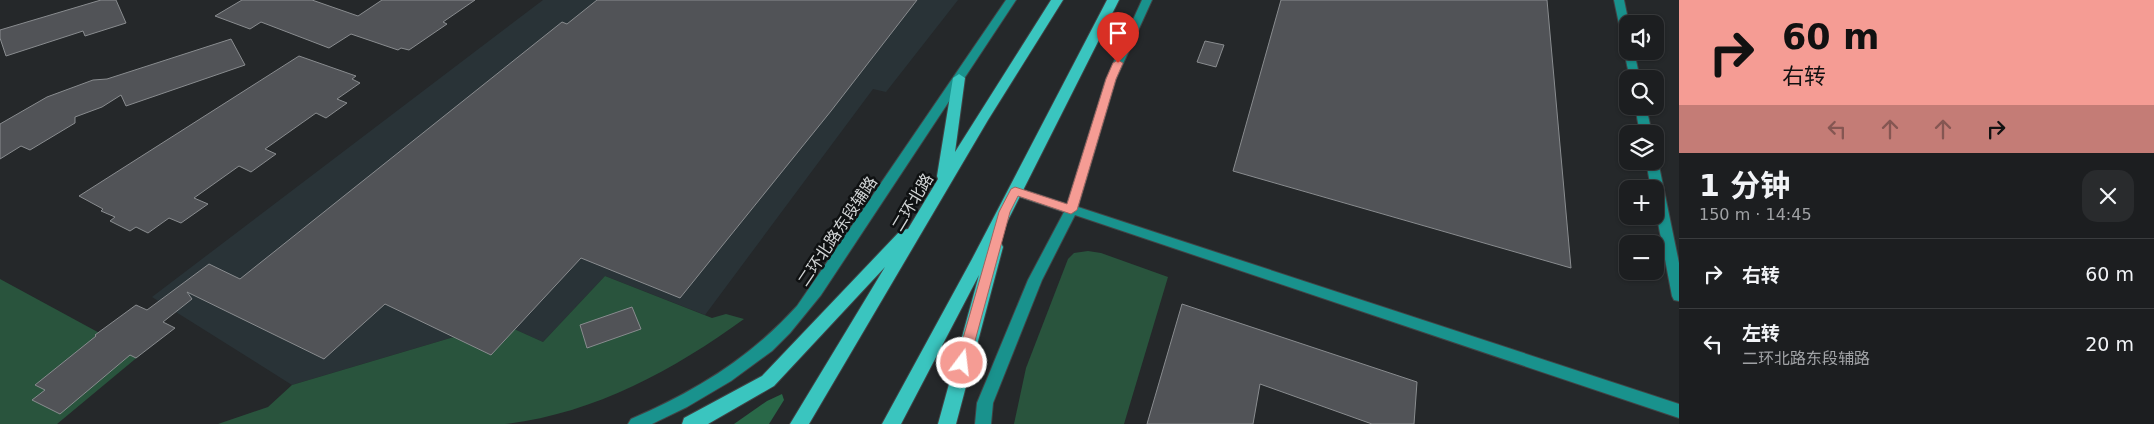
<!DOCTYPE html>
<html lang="zh">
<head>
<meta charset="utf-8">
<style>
	:root { --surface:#1c1e20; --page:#292b2d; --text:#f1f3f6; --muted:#a0a2a5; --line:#3a3c3e }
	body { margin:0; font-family:"DejaVu Sans","Noto Sans SC",sans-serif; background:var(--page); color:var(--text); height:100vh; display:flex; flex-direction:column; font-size:19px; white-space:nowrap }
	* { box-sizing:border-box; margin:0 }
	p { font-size:16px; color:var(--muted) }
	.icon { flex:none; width:28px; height:28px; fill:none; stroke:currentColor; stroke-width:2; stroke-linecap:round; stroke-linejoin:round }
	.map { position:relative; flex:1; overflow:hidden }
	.side { display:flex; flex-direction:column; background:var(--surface); width:475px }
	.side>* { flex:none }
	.top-card { background:#f59c94; color:#111; overflow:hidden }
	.tools { position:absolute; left:1619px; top:15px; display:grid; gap:10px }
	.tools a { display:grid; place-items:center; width:45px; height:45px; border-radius:10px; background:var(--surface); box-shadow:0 1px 4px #0004,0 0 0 1px var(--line); font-size:25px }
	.pin { position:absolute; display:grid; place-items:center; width:42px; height:42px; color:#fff; margin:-51px -21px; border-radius:50% 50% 50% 0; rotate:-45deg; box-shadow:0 0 5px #0007 }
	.pin .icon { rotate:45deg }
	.me { position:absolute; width:55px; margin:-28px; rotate:15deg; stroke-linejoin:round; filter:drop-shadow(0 0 4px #0008) }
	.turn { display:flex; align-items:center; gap:18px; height:105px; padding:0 20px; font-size:22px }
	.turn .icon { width:65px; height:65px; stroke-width:2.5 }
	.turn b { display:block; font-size:35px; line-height:42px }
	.lanes { display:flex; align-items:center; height:48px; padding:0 20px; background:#0003; justify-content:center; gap:25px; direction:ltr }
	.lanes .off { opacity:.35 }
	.round { display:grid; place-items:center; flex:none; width:52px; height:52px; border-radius:15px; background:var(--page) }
	.summary { display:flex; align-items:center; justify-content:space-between; height:85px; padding:0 20px }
	h1 { font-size:30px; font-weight:700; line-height:38px }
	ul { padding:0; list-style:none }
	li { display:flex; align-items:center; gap:15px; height:70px; padding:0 20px; border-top:1px solid var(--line) }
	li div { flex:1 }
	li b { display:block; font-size:19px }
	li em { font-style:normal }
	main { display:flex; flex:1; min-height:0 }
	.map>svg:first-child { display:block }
	.built { fill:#293337 }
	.green { fill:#29543d }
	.forest { fill:#296848 }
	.building { fill:#515357; stroke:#898c8f }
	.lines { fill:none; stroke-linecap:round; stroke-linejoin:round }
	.secondary-casing { stroke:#414446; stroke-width:2 }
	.highway-casing { stroke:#414446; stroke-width:2 }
	.secondary { fill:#19928d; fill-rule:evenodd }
	.highway { fill:#3ac5bf; fill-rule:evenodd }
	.route { fill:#f59c94; stroke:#9f6560 }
	.labels { text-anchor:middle; stroke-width:5; stroke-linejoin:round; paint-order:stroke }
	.street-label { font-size:16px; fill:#d2d5d6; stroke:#0f1112 }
</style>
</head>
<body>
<main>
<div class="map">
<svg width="1679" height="424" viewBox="0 0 1679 424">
	<rect width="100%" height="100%" fill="#25282a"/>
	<path class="built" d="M 543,0 L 958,0 L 886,92 L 873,89 L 705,315 L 605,276 L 543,342 L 501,323 L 292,385 L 152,297 Z"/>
	<g class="green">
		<path d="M 1088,251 L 1101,253 L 1168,277 L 1124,424 L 1014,424 L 1026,368 L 1068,259 L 1074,253 Z"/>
		<path d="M 605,276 L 712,318 L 726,314 L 744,319 C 674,370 593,414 505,424 C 475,424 444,424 414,424 C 349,424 283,424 218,424 L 268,407 L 292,385 L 501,323 L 543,342 Z"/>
		<path d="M 0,279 L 140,355 L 57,424 L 0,424 Z"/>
	</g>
	<path class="forest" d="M 782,394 L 784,400 L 769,424 L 734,424 L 767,401 Z"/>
	<g class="building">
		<path d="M 101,0 L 116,0 L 126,23 L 85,36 L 83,31 L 6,56 L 0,38 L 0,30 Z"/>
		<path d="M 242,0 L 312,0 L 358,16 L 382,0 L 475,0 L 443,22 L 447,24 L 409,50 L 401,48 L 398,50 L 351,34 L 329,48 L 261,22 L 250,29 L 215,16 Z"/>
		<path d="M 597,0 L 917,0 L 831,111 L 680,298 L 581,258 L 491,355 L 385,304 L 324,359 L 187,292 L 192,299 L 163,322 L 175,328 L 136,358 L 130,355 L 60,414 L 32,400 L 45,390 L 35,385 L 96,336 L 95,335 L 136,305 L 147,310 L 209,264 L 240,279 L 562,22 L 567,24 Z"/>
		<path d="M 1281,0 L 1547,0 L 1571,268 L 1233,171 Z"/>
		<path d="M 231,39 L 245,65 L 126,106 L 121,95 L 102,107 L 75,117 L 75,123 L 30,150 L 21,146 L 0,159 L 0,124 L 47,97 L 93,80 L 107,79 Z"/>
		<path d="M 1205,41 L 1224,45 L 1216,67 L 1197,62 Z"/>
		<path d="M 299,56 L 356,76 L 352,79 L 360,83 L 337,99 L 347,103 L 326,118 L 316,113 L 265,149 L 276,154 L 251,172 L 239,166 L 194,198 L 208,204 L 181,223 L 169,218 L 148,233 L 136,227 L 130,231 L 110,221 L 115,217 L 101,211 L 103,209 L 79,196 Z"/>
		<path d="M 1182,304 L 1417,382 L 1414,424 L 1372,424 L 1260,384 L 1253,424 L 1147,424 Z"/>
		<path d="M 632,307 L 641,329 L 587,348 L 580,325 Z"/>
	</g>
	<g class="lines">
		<g class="secondary-casing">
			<g id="secondary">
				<path d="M 1006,0 L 1016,0 L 821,295 L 790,333 L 772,351 L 731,381 L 687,407 L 652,424 L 628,424 L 631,419 C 694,392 750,358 797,306 Z"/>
				<path d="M 1142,0 L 1152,0 L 1116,79 L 1078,207 L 1679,404 L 1679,418 L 1075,215 L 1042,280 L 993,403 L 991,424 L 975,424 L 977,403 L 1028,280 L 1064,212 L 1011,194 L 1009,191 L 1015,187 L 1067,204 L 1106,79 Z"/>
				<path d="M 1614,0 L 1624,0 L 1629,24 L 1628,46 L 1623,43 Z"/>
				<path d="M 1628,48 L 1628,51 L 1634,51 L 1640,79 L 1630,79 L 1624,51 Z"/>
				<path d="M 1635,106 L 1646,106 L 1652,134 L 1640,134 Z"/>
				<path d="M 1655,158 L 1658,161 L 1679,263 L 1679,301 L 1674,300 L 1672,296 L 1655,207 L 1655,189 L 1651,189 L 1646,161 L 1655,161 Z"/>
			</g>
		</g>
		<g class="highway-casing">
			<g id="highway">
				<path d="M 1051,0 L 1063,0 L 988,120 L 809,424 L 790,424 L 885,267 L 774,386 L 708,424 L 682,424 L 684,418 L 762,376 L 901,230 L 908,229 L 938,179 L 937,176 L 953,78 L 959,74 L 965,78 L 955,152 Z"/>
				<path d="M 1107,0 L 1119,0 L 997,242 L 1001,243 L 1003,247 L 956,424 L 938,424 L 979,275 L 901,424 L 882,424 L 972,259 Z"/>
			</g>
		</g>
		<use href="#secondary" class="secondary"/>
		<use href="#highway" class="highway"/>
	</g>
	<path class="route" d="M 1118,60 L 1123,63 L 1116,79 L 1077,210 L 1071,214 L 1018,196 L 1010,212 L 969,363 L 967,367 L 962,369 L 957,367 L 956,363 L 999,212 L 1011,189 L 1015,187 L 1067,204 L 1106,79 L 1113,63 Z"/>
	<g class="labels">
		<g class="street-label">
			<text transform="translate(912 202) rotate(-59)" y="6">二环北路</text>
			<text transform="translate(837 231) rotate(-56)" y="6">二环北路东段辅路</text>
		</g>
	</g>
</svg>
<div class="tools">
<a><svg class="icon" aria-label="sound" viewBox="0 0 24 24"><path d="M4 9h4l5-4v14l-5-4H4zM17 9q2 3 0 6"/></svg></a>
<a><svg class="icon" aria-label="search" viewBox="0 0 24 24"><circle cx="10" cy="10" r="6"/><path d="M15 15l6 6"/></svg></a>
<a><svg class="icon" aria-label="layers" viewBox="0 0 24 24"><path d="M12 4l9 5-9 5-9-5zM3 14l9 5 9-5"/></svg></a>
<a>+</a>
<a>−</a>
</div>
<div class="pin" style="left:1118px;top:63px;background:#d93025"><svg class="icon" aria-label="arrive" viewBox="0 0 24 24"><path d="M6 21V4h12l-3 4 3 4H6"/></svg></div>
<svg class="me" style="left:962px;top:363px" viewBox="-20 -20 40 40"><circle r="17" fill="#f59c94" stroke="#fff" stroke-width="3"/><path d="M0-11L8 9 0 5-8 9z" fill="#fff"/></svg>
</div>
<section class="side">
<div class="top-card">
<div class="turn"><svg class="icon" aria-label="right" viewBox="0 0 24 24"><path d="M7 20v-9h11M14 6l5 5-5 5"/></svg><div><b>60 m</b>右转</div></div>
<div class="lanes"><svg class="icon off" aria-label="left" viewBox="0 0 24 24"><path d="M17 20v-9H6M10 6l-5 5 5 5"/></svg><svg class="icon off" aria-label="ahead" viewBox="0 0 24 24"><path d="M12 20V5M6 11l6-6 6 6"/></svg><svg class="icon off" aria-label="ahead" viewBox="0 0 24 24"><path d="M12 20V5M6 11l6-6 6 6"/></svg><svg class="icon" aria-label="right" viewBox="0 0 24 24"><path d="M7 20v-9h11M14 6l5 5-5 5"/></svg></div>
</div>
<div class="summary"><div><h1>1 分钟</h1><p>150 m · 14:45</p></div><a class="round"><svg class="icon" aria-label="close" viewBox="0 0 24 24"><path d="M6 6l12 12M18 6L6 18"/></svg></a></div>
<ul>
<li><svg class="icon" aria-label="right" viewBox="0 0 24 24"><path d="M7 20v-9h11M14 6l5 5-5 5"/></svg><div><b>右转</b></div><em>60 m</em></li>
<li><svg class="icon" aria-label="left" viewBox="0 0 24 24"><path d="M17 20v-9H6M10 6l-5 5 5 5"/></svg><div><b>左转</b><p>二环北路东段辅路</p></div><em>20 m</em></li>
</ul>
</section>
</main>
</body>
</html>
